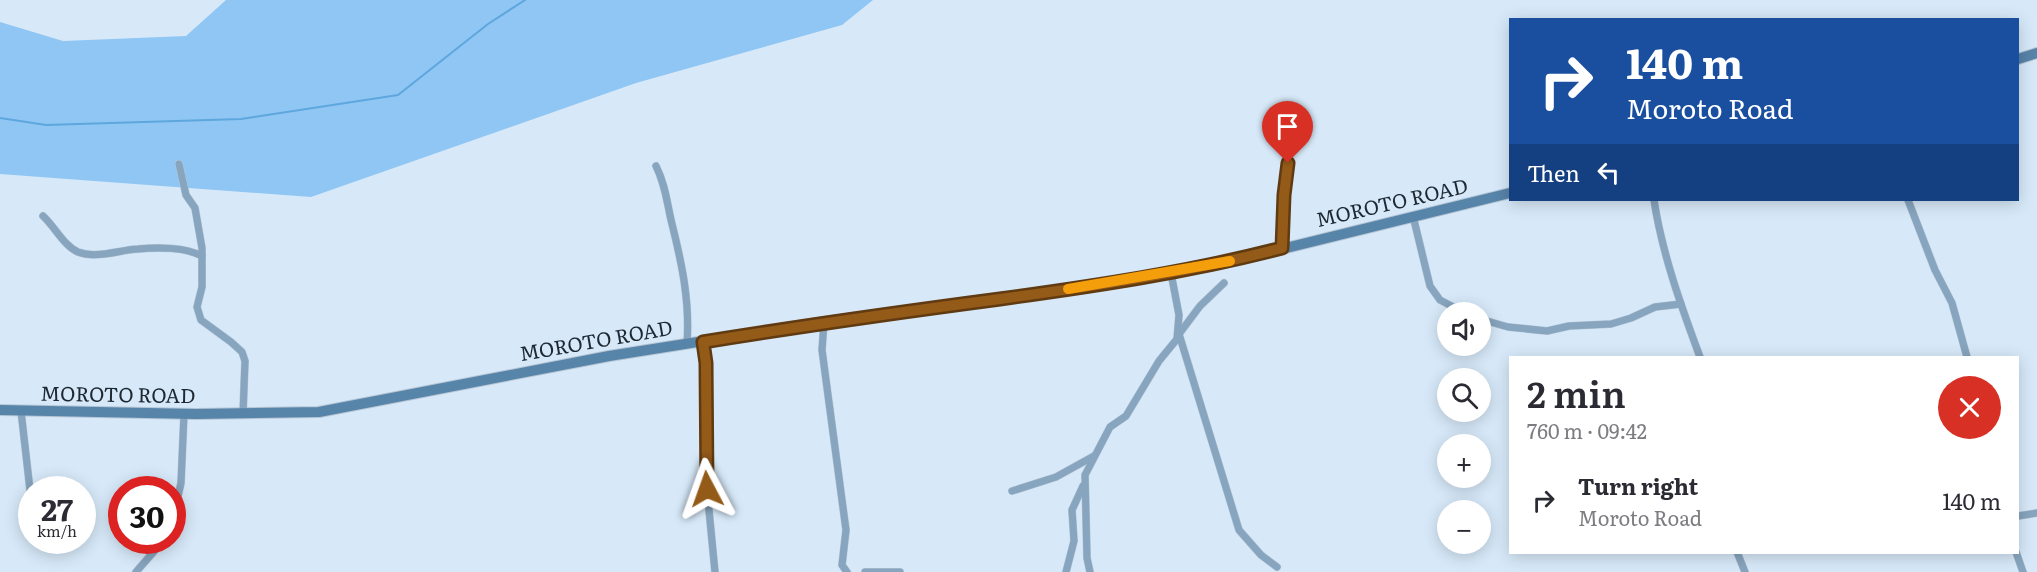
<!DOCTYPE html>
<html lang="en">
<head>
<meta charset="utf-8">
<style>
	:root { --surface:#fff; --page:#f7f7f7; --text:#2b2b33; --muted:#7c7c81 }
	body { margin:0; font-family:Literata,serif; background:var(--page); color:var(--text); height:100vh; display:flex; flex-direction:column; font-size:22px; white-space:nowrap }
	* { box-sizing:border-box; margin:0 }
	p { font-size:20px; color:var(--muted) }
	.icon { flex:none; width:33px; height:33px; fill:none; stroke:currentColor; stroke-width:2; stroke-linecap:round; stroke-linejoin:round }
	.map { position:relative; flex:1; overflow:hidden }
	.side { position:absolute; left:1509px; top:356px; width:510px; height:198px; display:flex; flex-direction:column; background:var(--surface); border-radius:0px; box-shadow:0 3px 15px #0003 }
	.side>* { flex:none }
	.guide { position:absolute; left:1509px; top:18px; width:510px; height:183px; border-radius:0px; box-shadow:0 3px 15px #0003; background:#1a4fa0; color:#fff; overflow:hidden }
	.fabs { position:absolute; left:1437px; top:302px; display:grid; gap:12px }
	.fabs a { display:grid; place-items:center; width:54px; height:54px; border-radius:50%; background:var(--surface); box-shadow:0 3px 15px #0003; font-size:30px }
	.speed { position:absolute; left:18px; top:476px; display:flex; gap:12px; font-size:30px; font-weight:700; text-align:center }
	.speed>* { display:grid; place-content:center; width:78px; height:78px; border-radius:50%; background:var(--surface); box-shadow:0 3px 15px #0003; line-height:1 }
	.speed small { font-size:15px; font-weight:400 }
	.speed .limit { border:9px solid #d22; background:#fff; color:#111 }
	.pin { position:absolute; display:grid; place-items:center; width:51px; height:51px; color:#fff; margin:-62px -26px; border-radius:50% 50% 50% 0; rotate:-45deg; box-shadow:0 0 6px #0007 }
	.pin .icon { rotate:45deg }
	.me { position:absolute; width:66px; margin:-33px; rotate:356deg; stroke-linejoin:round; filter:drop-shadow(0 0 4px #0008) }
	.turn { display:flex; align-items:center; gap:21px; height:126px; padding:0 18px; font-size:27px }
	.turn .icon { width:78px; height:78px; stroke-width:2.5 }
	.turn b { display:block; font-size:42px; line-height:51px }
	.then { display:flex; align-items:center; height:57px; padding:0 18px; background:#0003; gap:12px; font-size:22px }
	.round { display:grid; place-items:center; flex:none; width:63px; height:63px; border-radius:32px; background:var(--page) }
	.overview { display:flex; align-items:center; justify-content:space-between; height:102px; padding:0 18px }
	h1 { font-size:36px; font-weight:600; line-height:45px }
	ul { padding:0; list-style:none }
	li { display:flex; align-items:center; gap:18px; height:84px; padding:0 18px }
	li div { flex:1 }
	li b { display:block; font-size:22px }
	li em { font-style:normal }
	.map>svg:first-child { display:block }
	.green { fill:#90c6f3 }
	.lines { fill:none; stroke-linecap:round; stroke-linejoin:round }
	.stream { stroke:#5da6de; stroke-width:2 }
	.street-casing { stroke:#b6c6d5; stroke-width:8 }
	.secondary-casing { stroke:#b6c6d5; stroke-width:12 }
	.street { stroke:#87a5be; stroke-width:7 }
	.secondary { stroke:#5784a9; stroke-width:10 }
	.route-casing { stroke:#603a10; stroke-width:15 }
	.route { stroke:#945a18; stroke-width:10 }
	.slow { stroke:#f59e0b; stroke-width:10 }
	.labels { text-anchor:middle; stroke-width:4.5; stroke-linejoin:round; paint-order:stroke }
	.street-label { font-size:20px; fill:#1d2832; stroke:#d7e9f9 }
</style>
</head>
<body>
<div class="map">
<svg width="2037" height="572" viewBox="0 0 2037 572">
	<rect width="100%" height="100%" fill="#d7e9f9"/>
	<path class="green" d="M 226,0 L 873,0 L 842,25 L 636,83 L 311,197 L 0,174 L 0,22 L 63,41 L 186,36 Z"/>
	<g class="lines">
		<path class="stream" d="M 0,118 L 46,125 L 241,119 L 398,95 L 488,24 L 525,0"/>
		<g class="street-casing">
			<g id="street">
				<path d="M 179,164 L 186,195 L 195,208 L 202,248 L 202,287 L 197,307 L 201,320 L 231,342 L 242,352 L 245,361 L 243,414"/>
				<path d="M 656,166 C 666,186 667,204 672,224 C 682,264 690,302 687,343"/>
				<path d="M 1654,200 C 1662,253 1681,306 1700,357"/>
				<path d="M 1908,200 L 1935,270 L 1952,303 L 1967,357"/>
				<path d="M 43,216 C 55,227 64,246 78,252 C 96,259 119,250 138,249 C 157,247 185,247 202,256"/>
				<path d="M 1413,216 L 1430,286 L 1440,300 L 1463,312"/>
				<path d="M 1282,248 L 1284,183 L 1288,158"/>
				<path d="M 1224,283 L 1200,306 L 1179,334 L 1239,530 L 1261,555 L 1277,567"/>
				<path d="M 1480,319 L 1508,327 L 1547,331 L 1569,326 L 1611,324 L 1631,318 L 1655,307 L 1681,304"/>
				<path d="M 824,322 L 822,350 L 846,530 L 842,565 L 847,572"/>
				<path d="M 703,342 L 706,363 L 705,469 L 715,572"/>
				<path d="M 21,411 L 30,490"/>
				<path d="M 1012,491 L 1056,477 L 1094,456"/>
				<path d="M 2018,516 L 2037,513"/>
				<path d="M 172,523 L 181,483 L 184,414"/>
				<path d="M 1737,552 L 1745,572"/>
				<path d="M 2016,552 L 2023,572"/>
				<path d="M 136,572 L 164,540"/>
				<path d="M 865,572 L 900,572"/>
				<path d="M 1066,572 L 1074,541 L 1072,510 L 1083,486"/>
				<path d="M 1090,572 L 1087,558 L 1085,475 L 1110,427 L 1126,416 L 1159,361 L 1177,339 L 1179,315 L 1171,273"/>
			</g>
		</g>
		<g class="secondary-casing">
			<g id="secondary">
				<path d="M 2018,59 L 2037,53"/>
				<path d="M 0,410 L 196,414 L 319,412 L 609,356 L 824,322 L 1089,286 L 1221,264 L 1510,193"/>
			</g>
		</g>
		<use href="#street" class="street"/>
		<use href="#secondary" class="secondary"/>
	</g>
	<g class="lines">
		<g class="route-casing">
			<path id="route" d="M 707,489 L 706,363 L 703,342 C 802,326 901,312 1000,299 C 1095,286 1190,272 1282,248 L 1284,195 L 1288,163"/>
		</g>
		<use href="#route" class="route"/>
		<path class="slow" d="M 1068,289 L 1230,261"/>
	</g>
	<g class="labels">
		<g class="street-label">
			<text transform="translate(1392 203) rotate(-13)" y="7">MOROTO ROAD</text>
			<text transform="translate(596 341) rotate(-10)" y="7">MOROTO ROAD</text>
			<text transform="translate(118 395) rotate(1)" y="7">MOROTO ROAD</text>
		</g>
	</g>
</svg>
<div class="fabs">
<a><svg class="icon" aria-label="sound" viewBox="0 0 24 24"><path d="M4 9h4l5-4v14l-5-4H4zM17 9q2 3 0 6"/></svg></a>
<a><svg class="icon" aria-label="search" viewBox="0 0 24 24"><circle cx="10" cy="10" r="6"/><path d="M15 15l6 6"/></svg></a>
<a>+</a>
<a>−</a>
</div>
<div class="speed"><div>27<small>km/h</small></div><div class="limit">30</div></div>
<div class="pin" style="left:1288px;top:163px;background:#d93025"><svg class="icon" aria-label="arrive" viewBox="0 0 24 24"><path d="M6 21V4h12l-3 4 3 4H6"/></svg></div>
<svg class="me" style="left:707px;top:489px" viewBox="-20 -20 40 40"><path d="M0-17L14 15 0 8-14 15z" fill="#945a18" stroke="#fff" stroke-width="4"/></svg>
<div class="guide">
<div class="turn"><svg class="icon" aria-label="right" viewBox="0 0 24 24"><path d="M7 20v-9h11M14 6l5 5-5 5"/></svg><div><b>140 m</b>Moroto Road</div></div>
<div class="then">Then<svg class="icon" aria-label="left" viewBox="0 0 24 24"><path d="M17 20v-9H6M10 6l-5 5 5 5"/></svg></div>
</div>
<section class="side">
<div class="overview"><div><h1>2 min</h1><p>760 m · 09:42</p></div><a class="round" style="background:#d93025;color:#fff"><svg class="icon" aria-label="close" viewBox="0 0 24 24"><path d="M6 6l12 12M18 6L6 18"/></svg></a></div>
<ul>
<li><svg class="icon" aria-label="right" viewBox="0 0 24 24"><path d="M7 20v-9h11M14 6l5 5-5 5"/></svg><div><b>Turn right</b><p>Moroto Road</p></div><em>140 m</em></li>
</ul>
</section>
</div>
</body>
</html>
